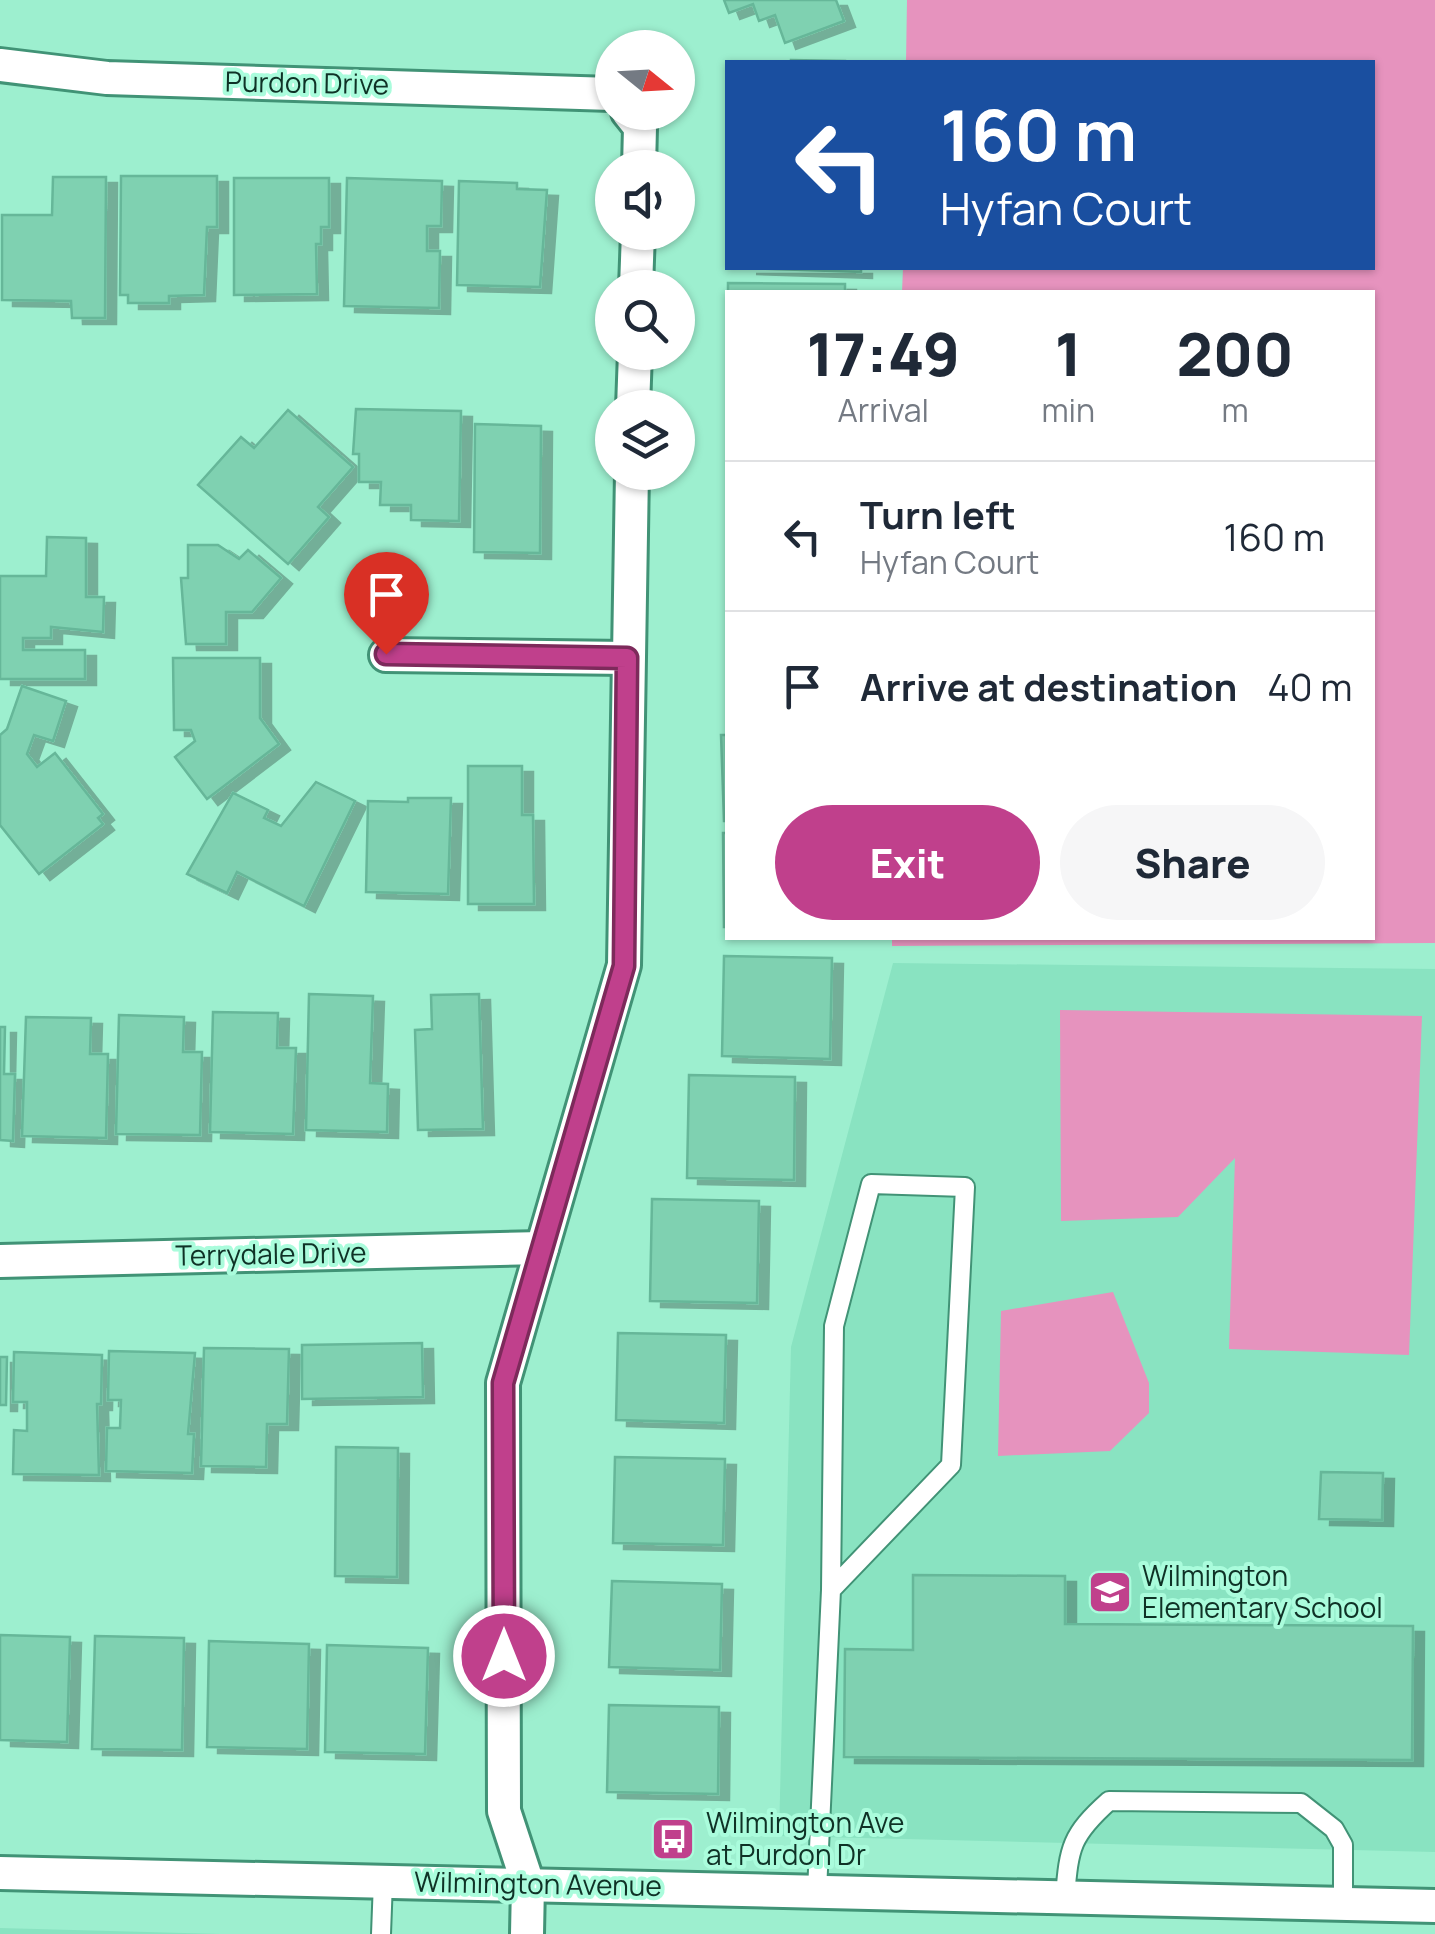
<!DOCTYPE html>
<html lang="en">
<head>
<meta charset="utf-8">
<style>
	:root { --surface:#fff; --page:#f6f6f7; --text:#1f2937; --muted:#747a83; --line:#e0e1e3; --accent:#c0408c }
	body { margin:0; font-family:Manrope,sans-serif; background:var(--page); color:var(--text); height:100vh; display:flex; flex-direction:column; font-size:38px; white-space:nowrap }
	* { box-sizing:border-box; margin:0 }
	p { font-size:32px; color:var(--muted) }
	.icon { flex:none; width:55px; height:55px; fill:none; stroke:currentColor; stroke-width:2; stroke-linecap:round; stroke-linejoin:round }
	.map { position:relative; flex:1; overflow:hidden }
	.drawer { position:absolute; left:725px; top:290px; width:650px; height:650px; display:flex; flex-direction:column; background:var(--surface); border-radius:0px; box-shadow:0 2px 8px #0004 }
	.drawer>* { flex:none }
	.top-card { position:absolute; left:725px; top:60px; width:650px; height:210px; border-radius:0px; box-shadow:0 2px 8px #0004; background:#1a4fa0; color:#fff; overflow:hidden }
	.needle { width:65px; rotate:108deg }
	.tools { position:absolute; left:595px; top:30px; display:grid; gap:20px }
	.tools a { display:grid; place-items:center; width:100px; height:100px; border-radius:50%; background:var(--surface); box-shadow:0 2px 8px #0004; font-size:50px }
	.pin { position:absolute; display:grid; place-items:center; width:85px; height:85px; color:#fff; margin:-102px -42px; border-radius:50% 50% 50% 0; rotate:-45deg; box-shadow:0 0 10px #0007 }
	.pin .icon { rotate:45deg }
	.me { position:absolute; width:110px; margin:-55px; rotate:0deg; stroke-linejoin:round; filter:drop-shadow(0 0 8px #0008) }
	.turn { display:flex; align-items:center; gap:35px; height:210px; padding:0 50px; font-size:45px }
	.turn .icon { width:130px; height:130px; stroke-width:2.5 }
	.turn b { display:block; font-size:70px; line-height:85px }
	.eta { display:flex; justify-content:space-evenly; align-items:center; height:170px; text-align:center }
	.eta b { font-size:60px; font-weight:800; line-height:70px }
	.action { display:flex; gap:20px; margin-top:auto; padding:20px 50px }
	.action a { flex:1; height:115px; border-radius:60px; background:var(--accent); color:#fff; font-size:40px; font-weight:800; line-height:115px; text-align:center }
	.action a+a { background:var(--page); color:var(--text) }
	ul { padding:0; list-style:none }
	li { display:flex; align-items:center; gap:30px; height:150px; padding:0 50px; border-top:2px solid var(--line) }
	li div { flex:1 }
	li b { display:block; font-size:38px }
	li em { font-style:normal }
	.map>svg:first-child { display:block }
	.built { fill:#89e3c1 }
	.green { fill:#e693be }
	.building { fill:#7fd1b1; stroke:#66b799; stroke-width:2.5; filter:url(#shadow) }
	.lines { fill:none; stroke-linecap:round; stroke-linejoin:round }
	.lane-casing { stroke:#419376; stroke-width:22 }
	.street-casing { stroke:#419376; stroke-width:38 }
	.lane { stroke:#fff; stroke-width:18 }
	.street { stroke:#fff; stroke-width:32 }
	.route-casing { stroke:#7d2a5b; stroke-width:25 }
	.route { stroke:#c0408c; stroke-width:18 }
	.labels { text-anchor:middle; stroke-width:8; stroke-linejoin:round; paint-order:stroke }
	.street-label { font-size:28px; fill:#0f3226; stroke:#aafcdc }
	.poi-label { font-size:28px; fill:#0f3226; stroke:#aafcdc; text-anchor:start }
</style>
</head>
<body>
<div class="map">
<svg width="1435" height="1934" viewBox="0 0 1435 1934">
	<defs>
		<filter id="shadow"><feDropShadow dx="11" dy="6" stdDeviation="0" flood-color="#0004"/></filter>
	</defs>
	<rect width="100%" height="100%" fill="#9defcf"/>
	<g class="built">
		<path d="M 893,963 L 1435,969 L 1435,1852 L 779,1836 L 791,1347 Z"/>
		<path d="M 0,1928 L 220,1934 L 0,1934 Z"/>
	</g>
	<g class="green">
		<path d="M 907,0 L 1435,0 L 1435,943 L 892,946 L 892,938 L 1372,938 L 1372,292 L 902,292 L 903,268 L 1372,268 L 1372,62 L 906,62 Z"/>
		<path d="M 1060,1010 L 1422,1016 L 1409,1355 L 1229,1349 L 1235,1158 L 1178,1217 L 1061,1221 Z"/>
		<path d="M 1113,1292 L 1149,1383 L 1149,1413 L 1110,1451 L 998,1456 L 1001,1311 Z"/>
	</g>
	<g class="building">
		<path d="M 724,0 L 836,0 L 844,21 L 785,43 L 775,15 L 759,21 L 753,4 L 729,13 Z"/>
		<path d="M 791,60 L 845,61 L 845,62 L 791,62 Z"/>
		<path d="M 121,176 L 217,176 L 217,227 L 207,227 L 204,295 L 169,296 L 169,303 L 128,303 L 128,295 L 120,295 Z"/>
		<path d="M 53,177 L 106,177 L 105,318 L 72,318 L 71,301 L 2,300 L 2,215 L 52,215 Z"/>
		<path d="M 234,178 L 329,178 L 329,227 L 321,227 L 321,244 L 316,244 L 317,294 L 234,295 Z"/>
		<path d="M 347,178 L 442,181 L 441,226 L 427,226 L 427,251 L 440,251 L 439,308 L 344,306 Z"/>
		<path d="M 459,181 L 517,183 L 517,189 L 547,190 L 540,287 L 457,285 Z"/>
		<path d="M 745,268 L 861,268 L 861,272 Z"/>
		<path d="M 728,283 L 845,284 L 845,292 L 728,292 Z"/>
		<path d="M 356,409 L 461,411 L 459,521 L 411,520 L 411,505 L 380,505 L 381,482 L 359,482 L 359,454 L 353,454 Z"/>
		<path d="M 288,410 L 353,467 L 318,507 L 329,517 L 288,564 L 198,485 L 241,437 L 254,448 Z"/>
		<path d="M 475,424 L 541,426 L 540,553 L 474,552 Z"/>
		<path d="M 47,537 L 86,538 L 86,597 L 104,597 L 103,632 L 51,627 L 51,638 L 23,638 L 23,650 L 85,650 L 85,679 L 0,679 L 0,576 L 46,576 Z"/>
		<path d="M 188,545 L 218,545 L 239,559 L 248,550 L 281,578 L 252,612 L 226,612 L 226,644 L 186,644 L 181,578 L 188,578 Z"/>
		<path d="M 173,658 L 260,658 L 260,718 L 279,744 L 207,799 L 175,757 L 195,741 L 191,730 L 174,730 Z"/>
		<path d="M 22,686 L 66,701 L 53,741 L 34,735 L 27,754 L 37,767 L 55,753 L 103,814 L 98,818 L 103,824 L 39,874 L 0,825 L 0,735 L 7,729 Z"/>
		<path d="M 721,735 L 728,735 L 728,821 L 724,821 Z"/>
		<path d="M 468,766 L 522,766 L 522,815 L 533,815 L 534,904 L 468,904 Z"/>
		<path d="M 316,782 L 355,801 L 304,906 L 237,872 L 227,893 L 187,874 L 233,793 L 268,810 L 264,818 L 281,826 Z"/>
		<path d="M 408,798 L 451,798 L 448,894 L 366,892 L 368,801 L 408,802 Z"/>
		<path d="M 723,833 L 728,833 L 728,927 L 724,927 Z"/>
		<path d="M 724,956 L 832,958 L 830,1059 L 722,1056 Z"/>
		<path d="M 309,994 L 373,996 L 370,1083 L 388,1084 L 387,1132 L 306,1130 Z"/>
		<path d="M 479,994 L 483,1129 L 418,1130 L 415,1030 L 432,1029 L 431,995 Z"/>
		<path d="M 213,1012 L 278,1013 L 277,1048 L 296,1048 L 293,1134 L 210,1132 Z"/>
		<path d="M 119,1015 L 184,1017 L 183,1052 L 202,1052 L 200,1135 L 116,1134 Z"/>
		<path d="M 26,1017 L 91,1018 L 90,1054 L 108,1054 L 106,1138 L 22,1136 Z"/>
		<path d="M 0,1027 L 5,1027 L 4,1074 L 15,1074 L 13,1141 L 0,1140 Z"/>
		<path d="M 689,1075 L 795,1077 L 794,1180 L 687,1178 Z"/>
		<path d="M 652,1199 L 759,1201 L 757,1303 L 650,1301 Z"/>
		<path d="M 618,1333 L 726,1335 L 724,1423 L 616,1420 Z"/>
		<path d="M 422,1343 L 423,1397 L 302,1399 L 302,1345 Z"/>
		<path d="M 204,1348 L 289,1349 L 287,1424 L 267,1424 L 266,1467 L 201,1466 Z"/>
		<path d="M 109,1351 L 195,1353 L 188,1434 L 194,1434 L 192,1473 L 106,1471 L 107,1428 L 120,1428 L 121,1400 L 108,1400 Z"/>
		<path d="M 14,1352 L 102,1355 L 101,1404 L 97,1404 L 99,1475 L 13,1474 L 14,1430 L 27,1431 L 27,1402 L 13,1402 Z"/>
		<path d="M 0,1357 L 7,1357 L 6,1405 L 0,1405 Z"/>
		<path d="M 336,1447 L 398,1448 L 397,1577 L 335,1576 Z"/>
		<path d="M 615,1457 L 725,1459 L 723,1545 L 613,1543 Z"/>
		<path d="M 1321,1472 L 1383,1473 L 1382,1520 L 1319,1519 Z"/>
		<path d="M 913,1575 L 1065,1576 L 1065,1624 L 1413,1626 L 1412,1760 L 844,1757 L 845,1649 L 913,1650 Z"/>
		<path d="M 612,1581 L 722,1584 L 720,1670 L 609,1667 Z"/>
		<path d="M 0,1635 L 70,1637 L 67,1742 L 0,1740 Z"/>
		<path d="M 95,1636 L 184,1638 L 182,1750 L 92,1749 Z"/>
		<path d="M 209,1641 L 309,1644 L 307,1749 L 207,1747 Z"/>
		<path d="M 327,1645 L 428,1648 L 425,1754 L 325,1752 Z"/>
		<path d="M 609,1705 L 719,1707 L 718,1794 L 607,1792 Z"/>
	</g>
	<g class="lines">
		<g class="lane-casing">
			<g id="lane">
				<path d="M 817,1891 L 831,1590 L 834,1326 L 871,1184 L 965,1187 L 951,1465 L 831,1590"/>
				<path d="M 1065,1897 C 1069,1847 1071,1835 1109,1801 L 1301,1803 L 1334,1829 L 1343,1845 L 1343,1904"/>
				<path d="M 381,1934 L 383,1881"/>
			</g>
		</g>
		<g class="street-casing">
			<g id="street">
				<path d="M 0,65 L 107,78 L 612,94"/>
				<path d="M 628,112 L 640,127 L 639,168"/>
				<path d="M 636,288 L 638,232"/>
				<path d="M 633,408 L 635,352"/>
				<path d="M 386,655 L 627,658"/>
				<path d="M 0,1261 L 542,1248"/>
				<path d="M 0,1873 L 1435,1906"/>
				<path d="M 527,1934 L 528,1884 L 504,1811 L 503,1383 L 624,965 L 632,472"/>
			</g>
		</g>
		<use href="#lane" class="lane"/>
		<use href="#street" class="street"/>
	</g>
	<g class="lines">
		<g class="route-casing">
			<path id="route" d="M 386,654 L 627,658 L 624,966 L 503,1383 L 504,1656"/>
		</g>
		<use href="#route" class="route"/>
	</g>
	<defs>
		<g id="school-square" transform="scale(2.25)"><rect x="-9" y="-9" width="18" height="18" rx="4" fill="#c0408c" stroke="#aafcdc"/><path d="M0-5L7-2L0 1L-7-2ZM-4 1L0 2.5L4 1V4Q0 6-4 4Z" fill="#fff"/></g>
		<g id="bus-square" transform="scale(2.25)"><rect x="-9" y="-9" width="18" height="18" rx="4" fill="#c0408c" stroke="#aafcdc"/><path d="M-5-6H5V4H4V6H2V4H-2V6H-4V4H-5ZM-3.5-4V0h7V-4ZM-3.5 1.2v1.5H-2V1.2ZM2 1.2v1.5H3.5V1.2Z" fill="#fff"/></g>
	</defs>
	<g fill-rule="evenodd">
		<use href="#school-square" x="1110" y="1592"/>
		<use href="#bus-square" x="673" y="1839"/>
	</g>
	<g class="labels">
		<g class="street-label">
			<text transform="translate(307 83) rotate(1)" y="10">Purdon Drive</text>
			<text transform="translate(271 1254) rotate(-1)" y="10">Terrydale Drive</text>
			<text transform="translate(538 1884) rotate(1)" y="10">Wilmington Avenue</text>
		</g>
		<g class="poi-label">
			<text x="1142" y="1586">Wilmington<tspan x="1142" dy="32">Elementary School</tspan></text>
			<text x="706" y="1833">Wilmington Ave<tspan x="706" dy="32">at Purdon Dr</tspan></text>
		</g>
	</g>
</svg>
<div class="tools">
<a><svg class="needle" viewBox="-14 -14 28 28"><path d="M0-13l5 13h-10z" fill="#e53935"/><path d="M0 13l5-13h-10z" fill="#747a83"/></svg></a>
<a><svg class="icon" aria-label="sound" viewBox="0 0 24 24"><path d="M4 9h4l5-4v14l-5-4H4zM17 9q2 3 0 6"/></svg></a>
<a><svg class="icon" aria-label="search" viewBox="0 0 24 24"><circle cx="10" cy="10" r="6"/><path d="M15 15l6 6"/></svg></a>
<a><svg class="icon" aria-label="layers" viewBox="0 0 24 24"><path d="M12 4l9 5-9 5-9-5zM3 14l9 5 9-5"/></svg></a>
</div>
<div class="pin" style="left:386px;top:654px;background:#d93025"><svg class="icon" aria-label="arrive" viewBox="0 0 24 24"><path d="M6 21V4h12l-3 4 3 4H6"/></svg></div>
<svg class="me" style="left:504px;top:1656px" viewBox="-20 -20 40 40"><circle r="17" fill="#c0408c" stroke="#fff" stroke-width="3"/><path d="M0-11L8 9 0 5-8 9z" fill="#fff"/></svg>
<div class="top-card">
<div class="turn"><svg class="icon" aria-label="left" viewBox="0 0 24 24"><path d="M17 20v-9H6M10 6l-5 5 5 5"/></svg><div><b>160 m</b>Hyfan Court</div></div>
</div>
<section class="drawer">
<div class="eta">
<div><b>17:49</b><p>Arrival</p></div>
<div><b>1</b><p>min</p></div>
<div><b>200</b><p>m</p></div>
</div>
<ul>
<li><svg class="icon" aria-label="left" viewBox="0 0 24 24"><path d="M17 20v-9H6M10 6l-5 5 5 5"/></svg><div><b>Turn left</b><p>Hyfan Court</p></div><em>160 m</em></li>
<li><svg class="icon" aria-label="arrive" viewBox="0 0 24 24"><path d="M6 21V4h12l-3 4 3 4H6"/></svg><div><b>Arrive at destination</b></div><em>40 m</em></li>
</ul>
<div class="action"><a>Exit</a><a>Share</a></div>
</section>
</div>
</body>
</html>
